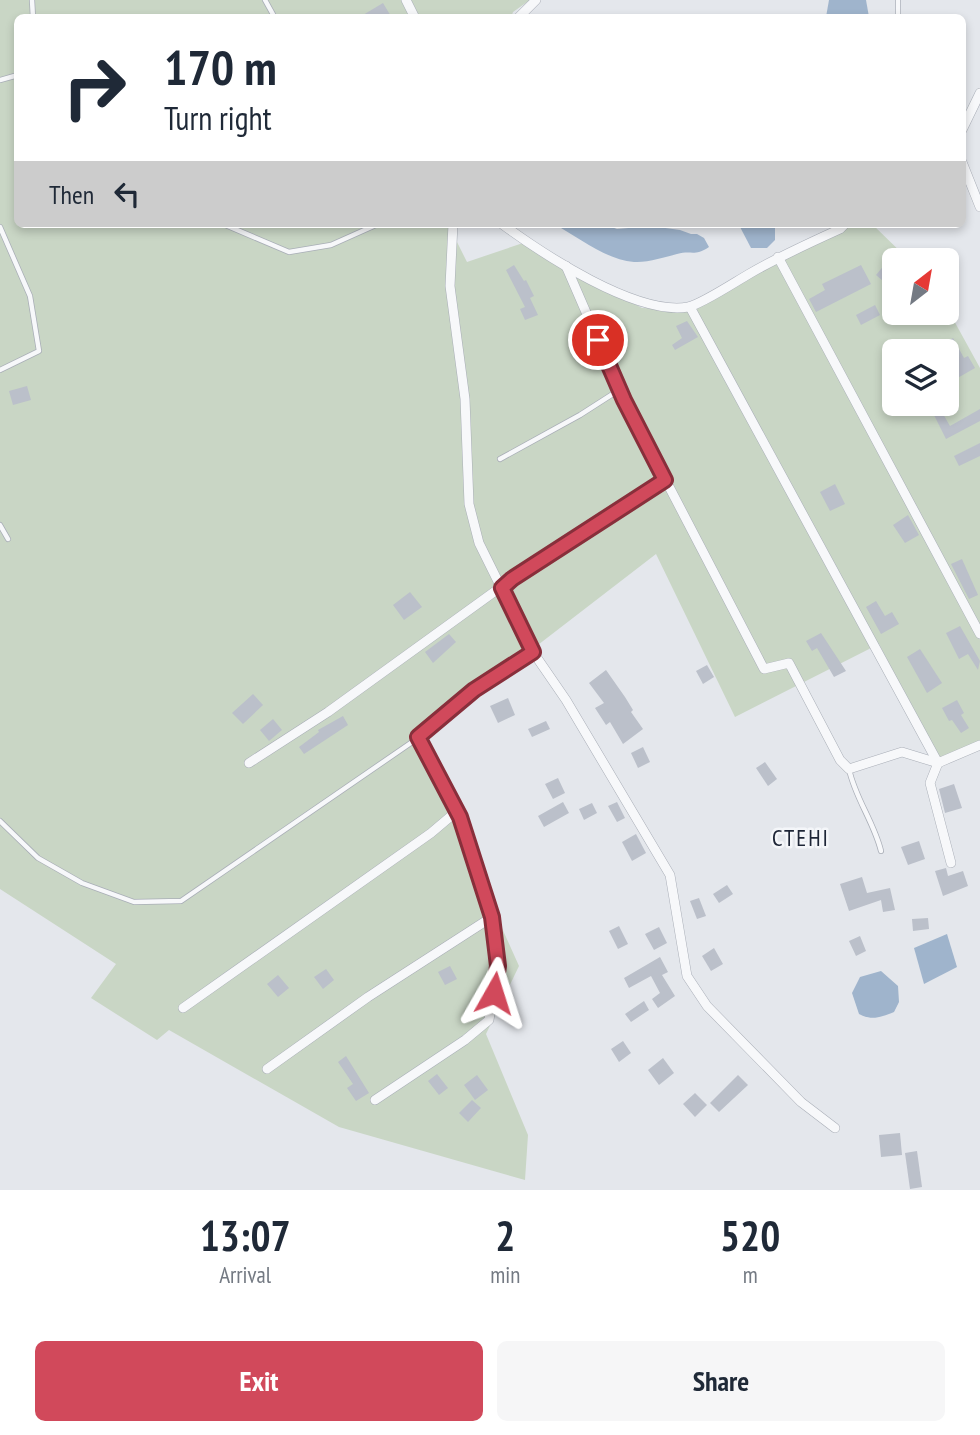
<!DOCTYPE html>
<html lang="en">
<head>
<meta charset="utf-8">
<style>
	:root { --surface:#fff; --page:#f6f6f7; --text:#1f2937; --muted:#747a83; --accent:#d1495b }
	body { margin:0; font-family:"PT Sans Narrow",sans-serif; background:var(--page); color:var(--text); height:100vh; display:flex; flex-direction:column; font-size:26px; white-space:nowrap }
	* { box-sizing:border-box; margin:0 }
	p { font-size:23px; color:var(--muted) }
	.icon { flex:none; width:38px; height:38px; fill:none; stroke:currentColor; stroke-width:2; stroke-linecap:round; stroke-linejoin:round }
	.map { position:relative; height:1190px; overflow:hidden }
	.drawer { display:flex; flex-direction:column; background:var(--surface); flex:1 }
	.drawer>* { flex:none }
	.top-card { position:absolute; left:14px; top:14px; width:952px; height:214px; border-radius:10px; box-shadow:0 4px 10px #0003; background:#fff; color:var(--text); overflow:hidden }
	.needle { width:46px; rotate:31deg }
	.buttons { position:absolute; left:882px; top:248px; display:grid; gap:14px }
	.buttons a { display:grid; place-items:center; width:77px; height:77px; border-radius:10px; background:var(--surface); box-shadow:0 4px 10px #0003; font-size:35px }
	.pin { position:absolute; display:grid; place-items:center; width:60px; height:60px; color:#fff; margin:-30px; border:4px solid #fff; border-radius:50%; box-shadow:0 2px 7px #0007 }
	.me { position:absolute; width:77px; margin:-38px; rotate:6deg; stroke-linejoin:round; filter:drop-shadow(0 0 5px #0008) }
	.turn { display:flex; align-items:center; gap:24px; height:147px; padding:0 35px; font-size:32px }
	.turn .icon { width:91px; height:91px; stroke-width:2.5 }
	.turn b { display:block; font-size:49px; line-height:60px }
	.then { display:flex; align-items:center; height:66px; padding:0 35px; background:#0003; gap:14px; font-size:26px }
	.eta { display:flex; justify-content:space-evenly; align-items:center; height:119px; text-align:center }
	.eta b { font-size:42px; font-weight:600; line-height:49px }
	.primary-button { display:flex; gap:14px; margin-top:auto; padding:14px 35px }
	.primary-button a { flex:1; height:80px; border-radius:10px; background:var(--accent); color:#fff; font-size:28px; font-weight:600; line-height:80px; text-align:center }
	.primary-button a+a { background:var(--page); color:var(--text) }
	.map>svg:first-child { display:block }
	.green { fill:#c9d6c5; fill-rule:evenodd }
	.water { fill:#9fb4cc }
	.building { fill:#bbc0ca }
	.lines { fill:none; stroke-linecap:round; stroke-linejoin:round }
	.service-casing { stroke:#a9aeb7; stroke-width:6 }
	.minor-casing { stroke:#a9aeb7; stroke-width:10 }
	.service { stroke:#f7f8fa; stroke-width:4.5 }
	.minor { stroke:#f7f8fa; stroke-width:9 }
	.route-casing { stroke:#882f3b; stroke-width:18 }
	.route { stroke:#d1495b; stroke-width:12 }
	.labels { text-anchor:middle; stroke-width:5; stroke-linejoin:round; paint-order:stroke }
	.quarter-label { font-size:23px; letter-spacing:2px; fill:#1d2536; stroke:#f4f6f9 }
</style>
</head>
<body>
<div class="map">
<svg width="980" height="1190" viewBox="0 0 980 1190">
	<rect width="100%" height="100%" fill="#e4e7ec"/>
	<path class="green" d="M 0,0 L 530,0 L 513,12 L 511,18 L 18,18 L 18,224 L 448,224 L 467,262 L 523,243 L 642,308 L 695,310 L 756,272 L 854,224 L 872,224 L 910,261 L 894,261 L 894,313 L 947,313 L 947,308 L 980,368 L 980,740 L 939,767 L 879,644 L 735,717 L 656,554 L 421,735 L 421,747 L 519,966 L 486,1034 L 528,1135 L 525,1180 L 339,1127 L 169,1030 L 157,1040 L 91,998 L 116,964 L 0,889 ZM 894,352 L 947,352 L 947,404 L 894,404 Z"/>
	<g class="water">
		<path d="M 829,0 L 866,0 L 869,17 L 826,17 Z"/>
		<path d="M 554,224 L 603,224 L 617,229 L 651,226 L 680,230 L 691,234 L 697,234 L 704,238 L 709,247 C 694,257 692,250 677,254 C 665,257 647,263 634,262 C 604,259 580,238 554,224 Z"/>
		<path d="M 775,224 L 775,240 L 767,248 L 751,248 L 739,225 Z"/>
		<path d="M 947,934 L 957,967 L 924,984 L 914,948 Z"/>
		<path d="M 881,971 L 898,986 L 899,1002 L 894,1012 C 881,1017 872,1021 859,1014 L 852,993 L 860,977 Z"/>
	</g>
	<g class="building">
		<path d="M 383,3 L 392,18 L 358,18 Z"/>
		<path d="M 886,263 L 894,270 L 894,281 L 890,287 L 876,275 Z"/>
		<path d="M 514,265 L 524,281 L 526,280 L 534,296 L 530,298 L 538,315 L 525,320 L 520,309 L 525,307 L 506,270 Z"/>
		<path d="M 861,265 L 871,284 L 816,312 L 809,299 L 825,290 L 822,284 Z"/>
		<path d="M 875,305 L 880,315 L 861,325 L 856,315 Z"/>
		<path d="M 899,313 L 930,313 L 904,325 Z"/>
		<path d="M 687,321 L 698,337 L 675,350 L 672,345 L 682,338 L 676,326 Z"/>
		<path d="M 617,325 L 624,340 L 612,346 L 605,331 Z"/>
		<path d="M 953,338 L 964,358 L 968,356 L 975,368 L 947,384 L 947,352 L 930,352 Z"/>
		<path d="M 27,386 L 31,400 L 13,405 L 9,391 Z"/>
		<path d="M 939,407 L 950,426 L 980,409 L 980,421 L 946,439 L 932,411 Z"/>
		<path d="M 980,443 L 980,456 L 959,466 L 954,456 Z"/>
		<path d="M 835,484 L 845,504 L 830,511 L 820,492 Z"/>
		<path d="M 908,515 L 919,535 L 905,543 L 893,525 Z"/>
		<path d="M 962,559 L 978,595 L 969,599 L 951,564 Z"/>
		<path d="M 410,592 L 422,607 L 404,620 L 393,605 Z"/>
		<path d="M 876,601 L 885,616 L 892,612 L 899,624 L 881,634 L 866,607 Z"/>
		<path d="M 960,626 L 980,661 L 978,670 L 968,654 L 959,659 L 946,633 Z"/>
		<path d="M 821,633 L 846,671 L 834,677 L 817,648 L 812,651 L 806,641 Z"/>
		<path d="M 449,634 L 456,642 L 433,663 L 425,652 Z"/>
		<path d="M 920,649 L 942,683 L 927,693 L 907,657 Z"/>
		<path d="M 707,665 L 714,677 L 703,684 L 696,671 Z"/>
		<path d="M 606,670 L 625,697 L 633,710 L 631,712 L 643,729 L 623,744 L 610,722 L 606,725 L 595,708 L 604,703 L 589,683 Z"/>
		<path d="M 253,694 L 263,705 L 243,724 L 232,713 Z"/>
		<path d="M 508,698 L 515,715 L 498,723 L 490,706 Z"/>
		<path d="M 957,700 L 964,713 L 961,715 L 969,728 L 961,733 L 952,720 L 949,721 L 942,708 Z"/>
		<path d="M 343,716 L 348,725 L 304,754 L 299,747 L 319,732 L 318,730 Z"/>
		<path d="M 273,719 L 282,730 L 269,741 L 260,730 Z"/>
		<path d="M 546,721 L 550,729 L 532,737 L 528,729 Z"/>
		<path d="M 643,747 L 650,762 L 638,768 L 631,753 Z"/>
		<path d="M 765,762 L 777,779 L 768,786 L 756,768 Z"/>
		<path d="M 558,778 L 565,793 L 553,799 L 545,784 Z"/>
		<path d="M 954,784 L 962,808 L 945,813 L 939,789 Z"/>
		<path d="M 563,802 L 569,813 L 544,827 L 538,816 Z"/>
		<path d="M 617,802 L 625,818 L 617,822 L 608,806 Z"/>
		<path d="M 592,803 L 597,813 L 584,820 L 579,809 Z"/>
		<path d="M 636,834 L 646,853 L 632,861 L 622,842 Z"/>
		<path d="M 919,841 L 925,859 L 908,865 L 901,847 Z"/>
		<path d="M 946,868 L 948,876 L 963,871 L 968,886 L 943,896 L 935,871 Z"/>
		<path d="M 862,877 L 867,893 L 890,888 L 895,910 L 883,912 L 881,900 L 849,911 L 840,884 Z"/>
		<path d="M 727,885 L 733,894 L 719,903 L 713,894 Z"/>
		<path d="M 699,898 L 706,916 L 697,919 L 690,901 Z"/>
		<path d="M 928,918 L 929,929 L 913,931 L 912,919 Z"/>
		<path d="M 619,926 L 628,944 L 618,949 L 609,931 Z"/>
		<path d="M 659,927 L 667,943 L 654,950 L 645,934 Z"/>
		<path d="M 860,936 L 866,951 L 856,956 L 849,941 Z"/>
		<path d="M 714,948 L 723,964 L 711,971 L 702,956 Z"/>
		<path d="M 660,957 L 668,972 L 662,975 L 675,996 L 658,1008 L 652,999 L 660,993 L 651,976 L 629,988 L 624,978 Z"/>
		<path d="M 450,966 L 457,979 L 445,985 L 438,972 Z"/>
		<path d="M 326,969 L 334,980 L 323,989 L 314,977 Z"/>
		<path d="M 278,975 L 289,988 L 278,997 L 267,984 Z"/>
		<path d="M 644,1001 L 649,1010 L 631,1022 L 625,1014 Z"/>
		<path d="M 623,1041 L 631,1053 L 619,1062 L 611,1049 Z"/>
		<path d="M 346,1056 L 369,1093 L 356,1101 L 347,1088 L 353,1084 L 338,1062 Z"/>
		<path d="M 663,1058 L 674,1073 L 659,1085 L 648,1070 Z"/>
		<path d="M 437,1074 L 448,1088 L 439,1095 L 428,1081 Z"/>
		<path d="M 477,1075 L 488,1090 L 475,1100 L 464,1085 Z"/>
		<path d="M 738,1075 L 748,1085 L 719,1112 L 710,1103 Z"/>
		<path d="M 695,1093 L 707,1105 L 695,1117 L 683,1104 Z"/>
		<path d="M 472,1100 L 481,1108 L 468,1122 L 459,1113 Z"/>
		<path d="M 900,1133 L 902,1155 L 881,1157 L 879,1135 Z"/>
		<path d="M 917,1151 L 922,1187 L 910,1189 L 905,1153 Z"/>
	</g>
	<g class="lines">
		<g class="service-casing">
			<g id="service">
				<path d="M 32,0 L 33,18"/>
				<path d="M 265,0 L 275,18"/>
				<path d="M 898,18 L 898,0"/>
				<path d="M 0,80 L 18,75"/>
				<path d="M 223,224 L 289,252 L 331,245 L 378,224"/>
				<path d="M 0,227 L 30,296 L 39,351 L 0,370"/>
				<path d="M 500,459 L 580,415 L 619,390"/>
				<path d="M 0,525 L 8,539"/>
				<path d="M 849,769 C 855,798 874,822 881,851"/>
				<path d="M 0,821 L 38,858 L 82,883 L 134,902 L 181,901 L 418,738"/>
			</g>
		</g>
		<g class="minor-casing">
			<g id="minor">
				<path d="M 406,0 L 415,18"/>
				<path d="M 518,18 L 536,0"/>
				<path d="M 962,130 L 980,93"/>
				<path d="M 962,162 L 980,207"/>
				<path d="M 453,224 L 450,286 L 465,399 L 469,504 L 479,543 L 533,652 L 566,700 L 670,875 L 687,976 L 707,1006 L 801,1102 L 835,1128"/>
				<path d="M 502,224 C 543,254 636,316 688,307 C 702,304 735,282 749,274 C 778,257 809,243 840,229 L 845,224"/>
				<path d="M 778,257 L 980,634"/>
				<path d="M 566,266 L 624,400 L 764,669 L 789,663 L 840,760 L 849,769 L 902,752 L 938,763 L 980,745"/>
				<path d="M 690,307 L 938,763 L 930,783 L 951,863"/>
				<path d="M 249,763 L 328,712 L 512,579 L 665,480"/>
				<path d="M 183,1008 L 431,833 L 457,811"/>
				<path d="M 267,1069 L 368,997 L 492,917"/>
				<path d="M 375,1100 L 465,1040 L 489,1020 L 498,966 L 492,917 L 460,817 L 418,737 L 474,690 L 533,652"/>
			</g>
		</g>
		<use href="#service" class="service"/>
		<use href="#minor" class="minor"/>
	</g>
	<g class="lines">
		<g class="route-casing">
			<path id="route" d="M 494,993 L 498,966 L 492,917 L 460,817 L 418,737 L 474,690 L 533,652 L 502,588 L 512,579 L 665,480 L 624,400 L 598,340"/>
		</g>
		<use href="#route" class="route"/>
	</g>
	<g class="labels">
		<g class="quarter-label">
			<text x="801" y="846">СТЕНІ</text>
		</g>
	</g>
</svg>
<div class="buttons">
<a><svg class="needle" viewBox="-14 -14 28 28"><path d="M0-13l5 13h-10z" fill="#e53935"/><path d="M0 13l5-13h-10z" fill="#747a83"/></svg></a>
<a><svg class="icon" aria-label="layers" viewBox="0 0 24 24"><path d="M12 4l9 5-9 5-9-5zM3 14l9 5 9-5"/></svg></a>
</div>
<div class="pin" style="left:598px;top:340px;background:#d93025"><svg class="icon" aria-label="arrive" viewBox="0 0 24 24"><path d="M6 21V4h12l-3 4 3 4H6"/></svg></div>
<svg class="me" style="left:494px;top:993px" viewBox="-20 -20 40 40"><path d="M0-17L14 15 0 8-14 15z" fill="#d1495b" stroke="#fff" stroke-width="4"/></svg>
<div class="top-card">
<div class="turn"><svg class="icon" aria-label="right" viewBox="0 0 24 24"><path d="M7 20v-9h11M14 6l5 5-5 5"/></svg><div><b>170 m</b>Turn right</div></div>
<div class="then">Then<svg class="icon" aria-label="left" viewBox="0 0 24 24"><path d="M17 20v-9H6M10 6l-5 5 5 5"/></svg></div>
</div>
</div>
<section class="drawer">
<div class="eta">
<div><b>13:07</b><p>Arrival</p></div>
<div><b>2</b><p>min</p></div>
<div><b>520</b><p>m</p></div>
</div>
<div class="primary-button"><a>Exit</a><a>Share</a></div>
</section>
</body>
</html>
